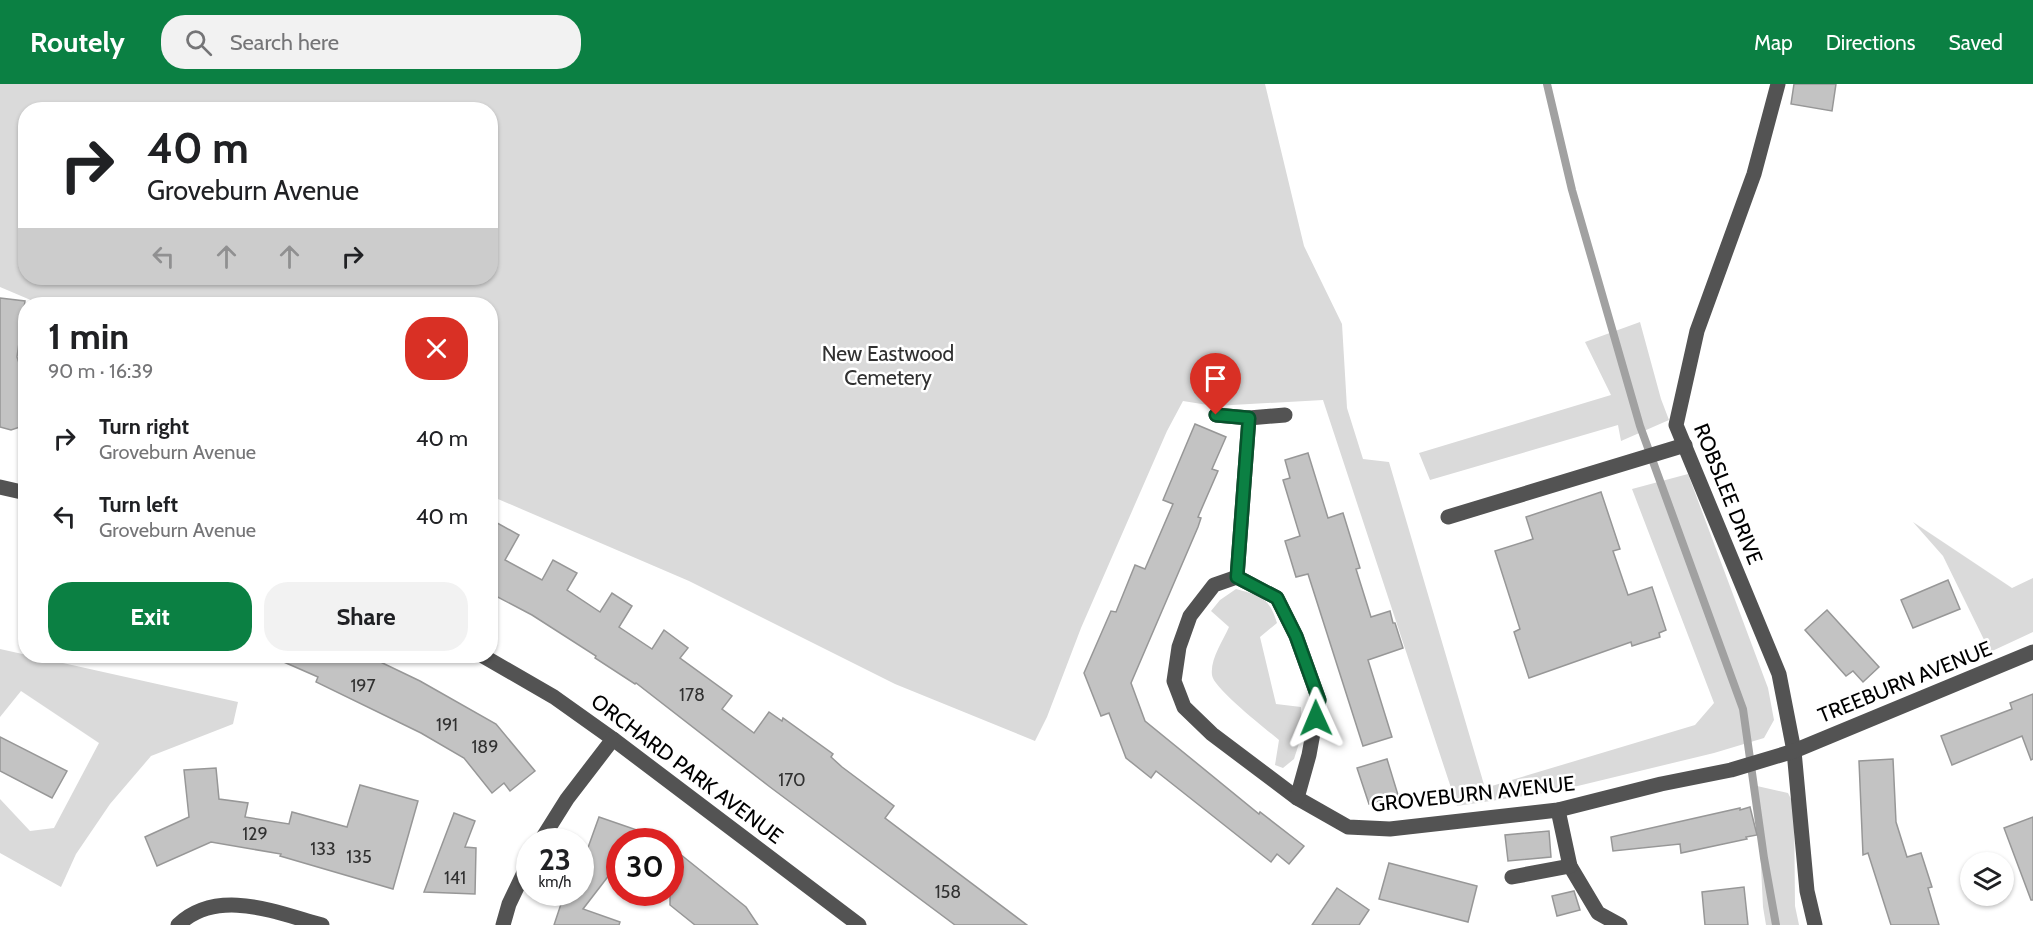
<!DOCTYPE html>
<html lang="en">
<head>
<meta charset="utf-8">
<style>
	:root { --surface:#fff; --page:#f2f2f2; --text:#202124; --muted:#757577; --accent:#0b8043 }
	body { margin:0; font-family:Cabin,sans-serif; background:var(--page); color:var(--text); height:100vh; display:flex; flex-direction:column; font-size:22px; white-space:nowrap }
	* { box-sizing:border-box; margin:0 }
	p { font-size:20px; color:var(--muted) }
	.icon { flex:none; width:33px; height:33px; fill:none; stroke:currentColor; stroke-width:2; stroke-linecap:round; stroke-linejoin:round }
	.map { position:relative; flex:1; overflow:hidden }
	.details { position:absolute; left:18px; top:213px; width:480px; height:366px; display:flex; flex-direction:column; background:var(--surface); border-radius:24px; box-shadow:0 2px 4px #0004 }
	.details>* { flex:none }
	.top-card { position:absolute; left:18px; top:18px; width:480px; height:183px; border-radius:24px; box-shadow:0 2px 4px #0004; background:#fff; color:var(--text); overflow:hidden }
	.fabs { position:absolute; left:1960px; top:768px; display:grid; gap:12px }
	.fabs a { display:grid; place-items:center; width:54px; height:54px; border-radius:50%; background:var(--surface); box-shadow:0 2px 4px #0004; font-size:30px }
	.speed { position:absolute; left:516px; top:744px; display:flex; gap:12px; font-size:30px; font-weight:700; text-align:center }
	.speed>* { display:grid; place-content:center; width:78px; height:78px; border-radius:50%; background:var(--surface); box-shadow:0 2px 4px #0004; line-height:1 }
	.speed small { font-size:15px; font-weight:400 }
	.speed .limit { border:9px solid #d22; background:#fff; color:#111 }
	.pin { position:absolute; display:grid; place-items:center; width:51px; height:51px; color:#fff; margin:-62px -26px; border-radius:50% 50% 50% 0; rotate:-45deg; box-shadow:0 0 6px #0007 }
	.pin .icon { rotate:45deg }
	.me { position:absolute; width:66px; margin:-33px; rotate:359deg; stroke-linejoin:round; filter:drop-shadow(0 0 4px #0008) }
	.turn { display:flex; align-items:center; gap:21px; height:126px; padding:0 30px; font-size:27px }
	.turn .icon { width:78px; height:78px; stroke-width:2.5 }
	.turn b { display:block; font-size:42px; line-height:51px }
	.lanes { display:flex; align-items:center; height:57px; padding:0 30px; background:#0003; justify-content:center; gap:30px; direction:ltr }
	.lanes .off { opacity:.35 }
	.round { display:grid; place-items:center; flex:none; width:63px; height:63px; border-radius:24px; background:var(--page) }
	.headline { display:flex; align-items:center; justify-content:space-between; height:102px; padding:0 30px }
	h1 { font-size:36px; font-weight:700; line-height:45px }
	.action { display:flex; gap:12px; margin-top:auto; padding:12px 30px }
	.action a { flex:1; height:69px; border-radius:24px; background:var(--accent); color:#fff; font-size:24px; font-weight:700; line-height:69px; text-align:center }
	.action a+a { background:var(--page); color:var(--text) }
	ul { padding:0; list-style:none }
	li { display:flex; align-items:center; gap:18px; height:78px; padding:0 30px }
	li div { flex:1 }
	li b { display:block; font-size:22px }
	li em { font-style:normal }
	header { display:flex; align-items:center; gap:36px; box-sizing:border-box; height:84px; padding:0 30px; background:var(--accent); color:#fff }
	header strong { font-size:28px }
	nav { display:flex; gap:33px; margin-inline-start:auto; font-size:21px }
	.search { width:420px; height:54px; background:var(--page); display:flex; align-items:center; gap:15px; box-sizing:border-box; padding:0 21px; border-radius:24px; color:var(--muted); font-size:22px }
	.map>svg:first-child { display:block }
	.green { fill:#dadada; fill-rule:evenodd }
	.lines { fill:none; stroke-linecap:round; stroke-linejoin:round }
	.stream { stroke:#a1a1a1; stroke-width:8 }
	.building { fill:#c3c3c3; stroke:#979797; stroke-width:1.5 }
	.minor { stroke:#535353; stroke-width:15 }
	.route-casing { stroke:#07532c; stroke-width:15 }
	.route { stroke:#0b8043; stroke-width:10 }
	.labels { text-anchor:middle; stroke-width:5; stroke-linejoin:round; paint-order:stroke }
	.number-label { font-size:18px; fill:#313131 }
	.park-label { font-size:21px; fill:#313131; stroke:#fff }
	.street-label { font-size:21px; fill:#000; stroke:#fff }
</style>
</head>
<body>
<header>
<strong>Routely</strong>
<div class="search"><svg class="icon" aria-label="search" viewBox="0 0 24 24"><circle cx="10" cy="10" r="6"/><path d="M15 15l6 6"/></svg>Search here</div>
<nav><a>Map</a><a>Directions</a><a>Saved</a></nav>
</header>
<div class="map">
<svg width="2033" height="841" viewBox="0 0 2033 841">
	<rect width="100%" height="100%" fill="#fff"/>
	<g class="green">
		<path d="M 0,0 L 1265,0 L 1304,162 L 1342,240 L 1347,324 L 1363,375 L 1389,378 L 1485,704 L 1695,641 L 1714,619 L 1632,405 L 1688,390 L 1768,604 L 1774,636 L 1764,654 L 1714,669 L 1557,707 L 1457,722 L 1323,316 L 1214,322 L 1183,317 L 1167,347 L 1081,544 L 1047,633 L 1035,657 L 895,600 L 689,497 L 491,412 L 490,220 L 40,220 L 0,203 ZM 26,26 L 490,26 L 490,194 L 26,194 Z"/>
		<path d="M 1640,238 L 1661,315 L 1669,336 L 1621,357 L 1618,341 L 1430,396 L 1419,369 L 1611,311 L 1585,258 Z"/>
		<path d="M 1913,438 L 2012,504 L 2033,494 L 2033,548 L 1990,568 L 1943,472 Z"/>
		<path d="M 1236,505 C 1261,512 1269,513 1277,539 L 1260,553 L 1276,620 L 1301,623 L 1302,650 L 1294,675 L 1283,684 L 1275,681 L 1279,656 C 1266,645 1213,604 1212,591 C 1210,575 1223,557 1229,543 L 1211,527 L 1220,516 Z"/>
		<path d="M 0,565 L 238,618 L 233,640 L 151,672 L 110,720 L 76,770 L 61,803 L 0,769 L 0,715 L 30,747 L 54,744 L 99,659 L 21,607 L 0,633 Z"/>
		<path d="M 1757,702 L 1788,709 L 1794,721 L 1795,822 L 1799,841 L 1766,841 L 1763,823 Z"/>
	</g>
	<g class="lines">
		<path class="stream" d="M 1547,0 L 1572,106 L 1640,342 L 1743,625 L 1764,774 L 1776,841"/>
	</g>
	<g class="building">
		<path d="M 1794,0 L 1836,0 L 1832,27 L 1791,20 Z"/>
		<path d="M 0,214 L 25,217 L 17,273 L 26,301 L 26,341 L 11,346 L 0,343 Z"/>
		<path d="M 1195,340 L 1226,353 L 1212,385 L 1218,387 L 1198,433 L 1201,434 L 1198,443 L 1131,599 L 1145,637 L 1259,730 L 1260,728 L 1304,762 L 1289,780 L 1277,770 L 1271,778 L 1156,687 L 1151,694 L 1126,674 L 1109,629 L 1101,632 L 1084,589 L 1111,527 L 1116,528 L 1135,481 L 1145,485 L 1173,420 L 1163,416 Z"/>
		<path d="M 1308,369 L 1328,434 L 1343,429 L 1360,484 L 1356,485 L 1371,533 L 1390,527 L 1393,539 L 1395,539 L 1403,564 L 1368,576 L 1392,653 L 1363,662 L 1308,490 L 1296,493 L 1285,457 L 1300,452 L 1283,396 L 1290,394 L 1285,376 Z"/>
		<path d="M 1601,408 L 1620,465 L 1613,467 L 1628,511 L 1652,503 L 1666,546 L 1659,549 L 1660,553 L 1632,562 L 1631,558 L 1529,594 L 1514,548 L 1520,545 L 1495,467 L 1533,455 L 1526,433 Z"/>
		<path d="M 490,435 L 519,451 L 505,476 L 542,496 L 553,476 L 577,489 L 567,506 L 600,528 L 612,509 L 632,522 L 619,543 L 652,565 L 664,546 L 688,564 L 680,574 L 732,612 L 722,625 L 754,649 L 769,628 L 782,637 L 783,634 L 833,670 L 831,673 L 842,683 L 894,722 L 885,734 L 1027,841 L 955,841 L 770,703 L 636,599 L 635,600 L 595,574 L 596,572 L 532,531 L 490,509 Z"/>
		<path d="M 1948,496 L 1960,525 L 1913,544 L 1901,516 Z"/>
		<path d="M 1827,526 L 1879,583 L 1863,598 L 1853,587 L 1846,592 L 1805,546 Z"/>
		<path d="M 270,572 L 368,572 L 420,597 L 496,640 L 535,687 L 510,707 L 504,699 L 492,709 L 464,674 L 421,649 L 316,598 L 318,593 Z"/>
		<path d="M 2033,610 L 2033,675 L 2031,676 L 2022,652 L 1952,681 L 1941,652 L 2012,625 L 2010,619 Z"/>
		<path d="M 0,653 L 67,687 L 52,714 L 0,687 Z"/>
		<path d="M 1387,675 L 1398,711 L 1369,720 L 1357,684 Z"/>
		<path d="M 1893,675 L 1896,738 L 1907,773 L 1921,769 L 1932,803 L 1928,804 L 1939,841 L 1891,841 L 1868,769 L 1863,771 L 1859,677 Z"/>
		<path d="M 216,684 L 219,715 L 248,719 L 245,733 L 289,740 L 292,728 L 347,743 L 360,701 L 418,717 L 393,805 L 280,772 L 281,770 L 211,758 L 157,782 L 145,753 L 189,733 L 184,686 Z"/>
		<path d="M 1750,723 L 1757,751 L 1746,753 L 1747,755 L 1681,769 L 1680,760 L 1613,767 L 1611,753 L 1740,724 L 1740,726 Z"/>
		<path d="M 454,729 L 475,737 L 465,763 L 476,764 L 475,810 L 424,808 Z"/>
		<path d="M 599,733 L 660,754 L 660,758 L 620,758 L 620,777 L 583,825 L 620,838 L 619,841 L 554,841 L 565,808 L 580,808 L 580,786 Z"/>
		<path d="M 2033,733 L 2033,816 L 2031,816 L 2004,744 Z"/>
		<path d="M 1549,747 L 1551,773 L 1508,777 L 1505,751 Z"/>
		<path d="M 670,762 L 746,823 L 758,841 L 695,841 L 670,821 Z"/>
		<path d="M 1389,779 L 1477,802 L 1468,838 L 1379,815 Z"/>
		<path d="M 1744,803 L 1748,841 L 1705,841 L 1702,808 Z"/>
		<path d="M 1337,804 L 1369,826 L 1359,841 L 1312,841 Z"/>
		<path d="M 1574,807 L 1580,826 L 1557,832 L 1552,812 Z"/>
	</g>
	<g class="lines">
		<g class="minor">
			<path d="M 1778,0 L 1754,90 L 1697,247 L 1676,341 L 1779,590 L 1794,667 L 1807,807 L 1815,841"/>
			<path d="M 1216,331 L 1249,334 L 1285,331"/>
			<path d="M 1249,334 L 1237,493 L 1214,501 L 1190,532 L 1179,563 L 1174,597 L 1184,623 L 1212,650 L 1297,714 L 1348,743 L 1390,745 L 1558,726 L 1661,700 L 1731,686 L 1794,667 L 2033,568"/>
			<path d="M 0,403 L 26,409"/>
			<path d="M 1448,433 L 1685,361"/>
			<path d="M 1237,493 L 1277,514 L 1296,552 L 1319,616 L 1309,671 L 1297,714"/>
			<path d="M 483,572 L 554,613 L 613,655 L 859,841"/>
			<path d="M 1558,726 L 1570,782 L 1598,829 L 1620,841"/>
			<path d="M 540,758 L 567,715 L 613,655"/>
			<path d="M 1512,793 L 1570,782"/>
			<path d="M 178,841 C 218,803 277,829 322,841"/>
			<path d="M 503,841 L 509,820 L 530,776"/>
		</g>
	</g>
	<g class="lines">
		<g class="route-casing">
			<path id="route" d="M 1216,331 L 1249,334 L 1237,493 L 1277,514 L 1296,552 L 1319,616 L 1316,634"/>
		</g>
		<use href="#route" class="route"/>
	</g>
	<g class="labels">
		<g class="number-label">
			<text x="363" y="608">197</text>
			<text x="692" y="617">178</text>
			<text x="447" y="647">191</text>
			<text x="485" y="669">189</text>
			<text x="792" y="702">170</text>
			<text x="255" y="756">129</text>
			<text x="323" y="771">133</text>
			<text x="359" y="779">135</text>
			<text x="455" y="800">141</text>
			<text x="948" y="814">158</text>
		</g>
		<g class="park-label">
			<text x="888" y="277">New Eastwood<tspan x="888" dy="24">Cemetery</tspan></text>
		</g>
		<g class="street-label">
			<text transform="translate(1728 410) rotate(68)" y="7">ROBSLEE DRIVE</text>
			<text transform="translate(1905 598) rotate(-22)" y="7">TREEBURN AVENUE</text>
			<text transform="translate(687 685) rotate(37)" y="7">ORCHARD PARK AVENUE</text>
			<text transform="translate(1473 710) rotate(-6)" y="7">GROVEBURN AVENUE</text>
		</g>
	</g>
</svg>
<div class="fabs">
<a><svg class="icon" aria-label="layers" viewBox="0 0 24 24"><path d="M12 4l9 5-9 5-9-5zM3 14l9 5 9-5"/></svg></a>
</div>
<div class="speed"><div>23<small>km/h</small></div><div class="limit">30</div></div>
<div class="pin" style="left:1216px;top:331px;background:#d93025"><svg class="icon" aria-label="arrive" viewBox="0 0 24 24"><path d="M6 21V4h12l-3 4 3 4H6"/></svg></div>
<svg class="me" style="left:1316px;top:634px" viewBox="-20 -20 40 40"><path d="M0-17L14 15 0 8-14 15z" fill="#0b8043" stroke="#fff" stroke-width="4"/></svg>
<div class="top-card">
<div class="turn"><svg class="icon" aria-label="right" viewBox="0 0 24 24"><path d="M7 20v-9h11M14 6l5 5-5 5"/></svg><div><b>40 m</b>Groveburn Avenue</div></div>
<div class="lanes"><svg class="icon off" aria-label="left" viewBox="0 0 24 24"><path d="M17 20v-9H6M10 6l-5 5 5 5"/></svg><svg class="icon off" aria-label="ahead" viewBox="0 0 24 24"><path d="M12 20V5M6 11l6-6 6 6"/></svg><svg class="icon off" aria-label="ahead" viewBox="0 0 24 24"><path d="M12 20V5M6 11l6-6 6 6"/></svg><svg class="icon" aria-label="right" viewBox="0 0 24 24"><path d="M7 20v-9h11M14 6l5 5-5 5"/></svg></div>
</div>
<section class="details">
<div class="headline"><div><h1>1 min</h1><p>90 m · 16:39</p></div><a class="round" style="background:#d93025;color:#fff"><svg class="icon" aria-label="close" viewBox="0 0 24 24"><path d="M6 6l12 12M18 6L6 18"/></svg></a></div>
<ul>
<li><svg class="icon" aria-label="right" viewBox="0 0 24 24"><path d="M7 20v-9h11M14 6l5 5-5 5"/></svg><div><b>Turn right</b><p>Groveburn Avenue</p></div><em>40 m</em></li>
<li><svg class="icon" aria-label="left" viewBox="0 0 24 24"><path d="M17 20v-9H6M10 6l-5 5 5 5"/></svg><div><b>Turn left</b><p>Groveburn Avenue</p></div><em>40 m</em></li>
</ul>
<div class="action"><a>Exit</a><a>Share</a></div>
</section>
</div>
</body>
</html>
